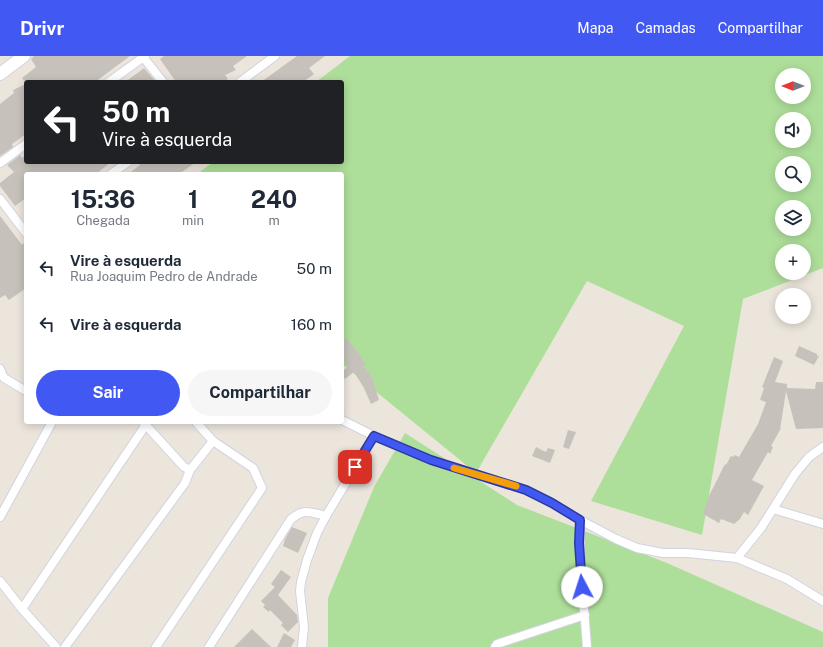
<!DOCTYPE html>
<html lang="pt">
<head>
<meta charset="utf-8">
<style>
	:root { --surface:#fff; --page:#f6f6f7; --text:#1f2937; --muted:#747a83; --accent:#4258f2 }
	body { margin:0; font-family:"Public Sans",sans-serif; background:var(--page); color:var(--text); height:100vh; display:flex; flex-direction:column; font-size:15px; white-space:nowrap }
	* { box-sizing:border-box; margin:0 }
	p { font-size:13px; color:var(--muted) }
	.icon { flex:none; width:22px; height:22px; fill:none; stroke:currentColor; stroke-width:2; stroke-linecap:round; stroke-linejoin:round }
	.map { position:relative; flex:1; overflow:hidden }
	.sheet { position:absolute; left:24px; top:116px; width:320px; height:252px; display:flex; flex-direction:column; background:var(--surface); border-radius:4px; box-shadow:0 2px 10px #0003 }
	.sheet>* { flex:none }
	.hud { position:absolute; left:24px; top:24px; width:320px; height:84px; border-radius:4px; box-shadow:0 2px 10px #0003; background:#202124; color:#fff; overflow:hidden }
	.needle { width:26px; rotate:270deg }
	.tools { position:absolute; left:775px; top:12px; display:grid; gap:8px }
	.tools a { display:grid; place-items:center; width:36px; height:36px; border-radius:50%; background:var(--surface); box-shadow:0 2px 10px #0003; font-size:20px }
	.pin { position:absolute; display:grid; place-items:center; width:34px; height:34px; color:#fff; margin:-17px; border-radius:8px; box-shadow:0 2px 6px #0006 }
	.me { position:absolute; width:44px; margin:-22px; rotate:355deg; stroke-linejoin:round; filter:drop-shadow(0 0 3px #0008) }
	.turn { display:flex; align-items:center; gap:14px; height:84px; padding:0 12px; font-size:18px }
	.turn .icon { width:52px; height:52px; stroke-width:2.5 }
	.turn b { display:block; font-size:28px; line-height:34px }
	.eta { display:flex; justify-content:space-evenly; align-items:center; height:68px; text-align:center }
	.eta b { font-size:24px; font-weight:700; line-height:28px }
	.cta { display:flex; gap:8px; margin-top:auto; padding:8px 12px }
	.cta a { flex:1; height:46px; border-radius:24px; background:var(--accent); color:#fff; font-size:16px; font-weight:700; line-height:46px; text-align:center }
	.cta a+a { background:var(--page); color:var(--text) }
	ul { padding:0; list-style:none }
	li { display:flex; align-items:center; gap:12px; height:56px; padding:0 12px }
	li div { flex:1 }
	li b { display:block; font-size:15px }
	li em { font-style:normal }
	header { display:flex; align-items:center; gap:24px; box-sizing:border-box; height:56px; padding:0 20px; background:var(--accent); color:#fff }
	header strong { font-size:19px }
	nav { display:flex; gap:22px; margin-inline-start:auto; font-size:14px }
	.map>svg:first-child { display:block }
	.green { fill:#aedf9a; fill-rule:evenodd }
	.building { fill:#c6c2bb }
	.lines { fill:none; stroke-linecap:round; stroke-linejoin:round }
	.street-casing { stroke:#d1d3e2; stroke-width:10 }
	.secondary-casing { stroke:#d1d3e2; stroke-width:14 }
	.street { stroke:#fff; stroke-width:8 }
	.secondary { stroke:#fff; stroke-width:12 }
	.route-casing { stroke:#2b399d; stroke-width:10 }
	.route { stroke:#4258f2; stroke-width:7 }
	.slow { stroke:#f59e0b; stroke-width:7 }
</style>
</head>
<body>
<header>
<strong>Drivr</strong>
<nav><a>Mapa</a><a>Camadas</a><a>Compartilhar</a></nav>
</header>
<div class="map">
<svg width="823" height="591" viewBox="0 0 823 591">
	<rect width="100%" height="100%" fill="#ebe5dc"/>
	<g class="green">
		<path d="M 350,0 L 823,0 L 823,212 L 743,243 L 702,479 L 591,445 L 684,270 L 587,225 L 476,417 L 342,308 L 342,118 L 197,118 L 213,106 L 342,106 L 342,26 L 316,26 ZM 782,19 L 804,19 L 804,41 L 782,41 ZM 782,63 L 804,63 L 804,85 L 782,85 ZM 782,107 L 804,107 L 804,129 L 782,129 ZM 782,151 L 804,151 L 804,173 L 782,173 ZM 782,195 L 804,195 L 804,217 L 782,217 Z"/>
		<path d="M 405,377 L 517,449 L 667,507 L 823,576 L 823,591 L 328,591 L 328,542 L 374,431 Z"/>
	</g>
	<g class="building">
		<path d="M 34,0 L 130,0 L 95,26 L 25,26 L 22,22 L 36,11 L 31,3 Z"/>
		<path d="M 164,0 L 247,0 L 233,10 L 236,14 L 225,19 L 228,23 L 223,26 L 176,26 L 160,3 Z"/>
		<path d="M 297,0 L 325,0 L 309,12 L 314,18 L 303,26 L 261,26 Z"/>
		<path d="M 144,12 L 156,26 L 125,26 L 143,13 Z"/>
		<path d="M 26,28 L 26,78 L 12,88 L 13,91 L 0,100 L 0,48 L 14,37 L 13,34 Z"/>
		<path d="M 20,99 L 22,102 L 26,99 L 26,106 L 111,106 L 96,118 L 26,118 L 26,142 L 15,150 L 0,130 L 0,127 L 14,116 L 7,109 Z"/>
		<path d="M 138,106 L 196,106 L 179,118 L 128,118 L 140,109 Z"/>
		<path d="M 0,160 L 22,189 L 26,185 L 26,232 L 9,244 L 5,239 L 0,242 Z"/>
		<path d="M 347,282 L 366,308 L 363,310 L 371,319 L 379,344 L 371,348 L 364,332 L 354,316 L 345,323 L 342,318 L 342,315 L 348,311 L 342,302 L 342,286 Z"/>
		<path d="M 799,290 L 817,298 L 817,300 L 819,300 L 814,309 L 795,300 Z"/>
		<path d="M 774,301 L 783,305 L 775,326 L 787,328 L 787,332 L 815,333 L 816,326 L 823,326 L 823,372 L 796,373 L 786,335 L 780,374 L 771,390 L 773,391 L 770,398 L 768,396 L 752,424 L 764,430 L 748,459 L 744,456 L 740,463 L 734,468 L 721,463 L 719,467 L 703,458 L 709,440 L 725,408 L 726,409 L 731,400 L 733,401 L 735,399 L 739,401 L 758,368 L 766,346 L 760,344 L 764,332 L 762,331 Z"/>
		<path d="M 568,374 L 576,376 L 569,393 L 563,391 Z"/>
		<path d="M 536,391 L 546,396 L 548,392 L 555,394 L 550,407 L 532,400 Z"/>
		<path d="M 292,471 L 307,477 L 298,497 L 283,490 L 285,483 Z"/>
		<path d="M 281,514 L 291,521 L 278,539 L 297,559 L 298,566 L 288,576 L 281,569 L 283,567 L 270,554 L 269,556 L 263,551 L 265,549 L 261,545 L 275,531 L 271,528 Z"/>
		<path d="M 252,573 L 271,591 L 234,591 Z"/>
		<path d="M 284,577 L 295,584 L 291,591 L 277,591 Z"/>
	</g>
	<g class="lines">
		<g class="street-casing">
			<g id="street">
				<path d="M 143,1 L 163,26"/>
				<path d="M 109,26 L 145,0"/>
				<path d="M 240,26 L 275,0"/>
				<path d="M 0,107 L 26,88"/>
				<path d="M 111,118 L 128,106"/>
				<path d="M 0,143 L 26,177"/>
				<path d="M 0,313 L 4,322 L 26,335"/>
				<path d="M 342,364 L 374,380 L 431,404 L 526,434 L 552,447 L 580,464 L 616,483 L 637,492 L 663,497 L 688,497 L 737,502 L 787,523 L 823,545"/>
				<path d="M 190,414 L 213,385"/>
				<path d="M 773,453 L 823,468"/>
				<path d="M 0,461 L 52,366"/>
				<path d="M 580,464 L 580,503 L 587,591"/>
				<path d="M 737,502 L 761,472 L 795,418 L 809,401 L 823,391"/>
				<path d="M 0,525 L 22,553 L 56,591"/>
				<path d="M 22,553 L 145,370"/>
				<path d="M 65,591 L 185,427 L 190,414 L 184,411 L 143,366"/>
				<path d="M 156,591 L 262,432 L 253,412 L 213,385 L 196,366"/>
				<path d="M 209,591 L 291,463 C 305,452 309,456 326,460"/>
				<path d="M 302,591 L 304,571 L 300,535 L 301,526 L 307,504 L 317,477 L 326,460 L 374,380"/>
				<path d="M 495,591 L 497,588 L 585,559"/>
			</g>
		</g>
		<g class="secondary-casing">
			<path id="secondary" d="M 0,18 L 24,0"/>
		</g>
		<use href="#street" class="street"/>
		<use href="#secondary" class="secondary"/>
	</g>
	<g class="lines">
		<g class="route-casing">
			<path id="route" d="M 355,411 L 374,380 L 431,404 L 526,434 L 552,447 L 580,464 L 579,487 L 582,531"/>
		</g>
		<use href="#route" class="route"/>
		<path class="slow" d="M 454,412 L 516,430"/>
	</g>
</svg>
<div class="tools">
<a><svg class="needle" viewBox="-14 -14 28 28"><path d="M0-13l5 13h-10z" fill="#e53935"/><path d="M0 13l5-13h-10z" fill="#747a83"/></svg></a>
<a><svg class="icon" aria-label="sound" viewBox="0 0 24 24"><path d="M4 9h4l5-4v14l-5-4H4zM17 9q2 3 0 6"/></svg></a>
<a><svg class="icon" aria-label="search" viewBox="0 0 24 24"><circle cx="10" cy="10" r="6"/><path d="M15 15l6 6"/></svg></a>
<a><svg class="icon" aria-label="layers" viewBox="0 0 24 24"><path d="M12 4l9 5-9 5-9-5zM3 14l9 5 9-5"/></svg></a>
<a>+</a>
<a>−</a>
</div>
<div class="pin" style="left:355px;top:411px;background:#d93025"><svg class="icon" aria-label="arrive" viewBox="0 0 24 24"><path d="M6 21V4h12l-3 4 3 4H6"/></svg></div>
<svg class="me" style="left:582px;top:531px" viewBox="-20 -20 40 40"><circle r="19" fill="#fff"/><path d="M0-13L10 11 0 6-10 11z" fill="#4258f2"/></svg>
<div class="hud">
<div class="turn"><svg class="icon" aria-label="left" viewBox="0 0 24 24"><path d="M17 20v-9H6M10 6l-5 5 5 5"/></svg><div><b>50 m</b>Vire à esquerda</div></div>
</div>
<section class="sheet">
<div class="eta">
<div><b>15:36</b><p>Chegada</p></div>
<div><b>1</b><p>min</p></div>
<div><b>240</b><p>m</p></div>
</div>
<ul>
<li><svg class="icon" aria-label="left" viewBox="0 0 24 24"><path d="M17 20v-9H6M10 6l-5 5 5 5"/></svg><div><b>Vire à esquerda</b><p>Rua Joaquim Pedro de Andrade</p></div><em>50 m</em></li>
<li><svg class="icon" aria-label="left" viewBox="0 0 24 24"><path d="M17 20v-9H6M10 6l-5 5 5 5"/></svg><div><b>Vire à esquerda</b></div><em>160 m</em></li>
</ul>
<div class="cta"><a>Sair</a><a>Compartilhar</a></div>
</section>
</div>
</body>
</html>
